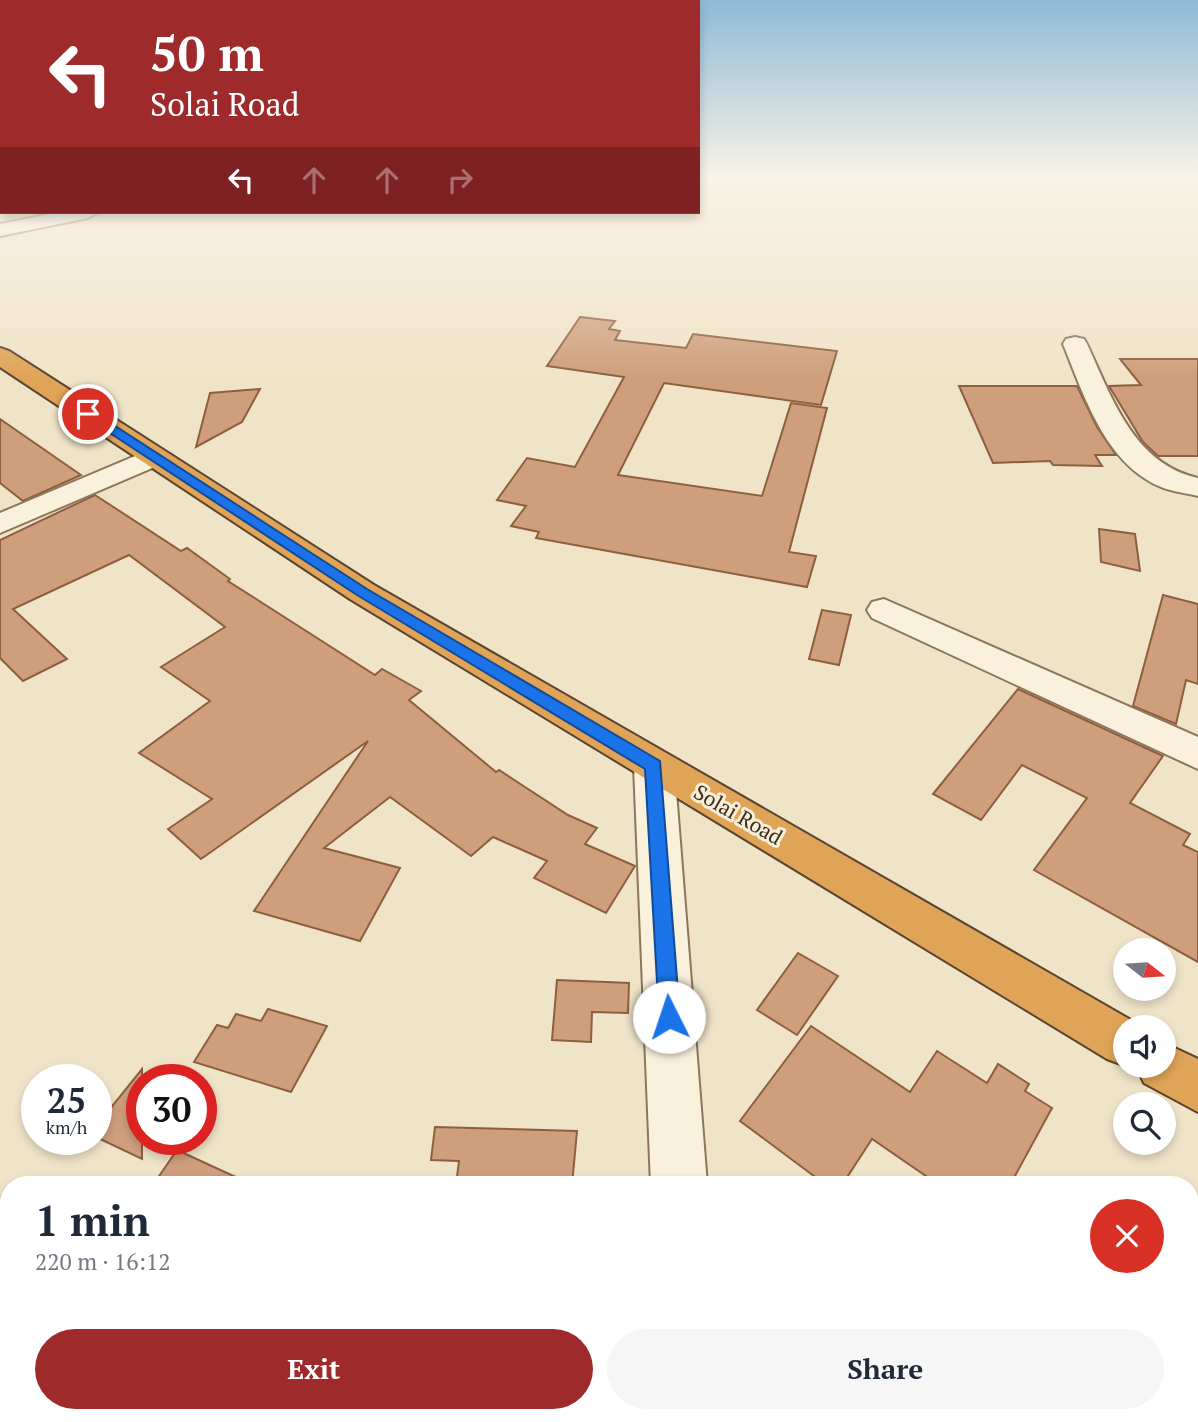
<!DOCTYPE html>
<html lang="en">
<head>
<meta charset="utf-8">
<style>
	:root { --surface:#fff; --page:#f6f6f7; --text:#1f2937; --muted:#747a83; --accent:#9e2a2b }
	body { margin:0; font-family:"PT Serif",serif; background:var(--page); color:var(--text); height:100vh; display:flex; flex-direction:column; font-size:26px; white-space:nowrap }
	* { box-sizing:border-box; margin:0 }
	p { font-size:23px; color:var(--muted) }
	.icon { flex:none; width:38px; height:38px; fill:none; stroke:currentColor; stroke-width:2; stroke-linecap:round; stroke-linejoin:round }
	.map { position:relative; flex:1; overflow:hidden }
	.sheet { position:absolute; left:0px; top:1176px; width:1199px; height:247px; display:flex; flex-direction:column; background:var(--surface); border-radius:28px 28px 0 0; box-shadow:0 4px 10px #0003 }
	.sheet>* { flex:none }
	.top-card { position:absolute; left:0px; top:0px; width:700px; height:214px; box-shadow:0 4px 10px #0003; background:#9e2a2b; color:#fff; overflow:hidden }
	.needle { width:46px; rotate:107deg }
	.fabs { position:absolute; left:1113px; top:938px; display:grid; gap:14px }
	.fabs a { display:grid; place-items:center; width:63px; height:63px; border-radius:50%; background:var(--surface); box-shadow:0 4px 10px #0003; font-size:35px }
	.speed { position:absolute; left:21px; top:1064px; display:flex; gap:14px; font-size:35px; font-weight:700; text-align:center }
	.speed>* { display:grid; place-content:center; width:91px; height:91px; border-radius:50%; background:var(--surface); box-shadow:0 4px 10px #0003; line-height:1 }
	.speed small { font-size:18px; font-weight:400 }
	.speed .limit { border:10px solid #d22; background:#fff; color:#111 }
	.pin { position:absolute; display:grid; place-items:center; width:60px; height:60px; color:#fff; margin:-30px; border:4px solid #fff; border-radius:50%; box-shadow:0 2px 7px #0007 }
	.me { position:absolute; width:77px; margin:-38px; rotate:356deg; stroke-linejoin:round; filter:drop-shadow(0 0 5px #0008) }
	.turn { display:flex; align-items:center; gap:24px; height:147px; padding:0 35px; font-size:32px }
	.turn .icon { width:91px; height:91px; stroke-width:2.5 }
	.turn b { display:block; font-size:49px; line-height:60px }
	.lanes { display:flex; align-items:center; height:66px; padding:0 35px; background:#0003; justify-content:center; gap:35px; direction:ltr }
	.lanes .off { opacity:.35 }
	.round { display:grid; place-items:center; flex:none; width:74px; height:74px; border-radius:37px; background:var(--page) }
	.overview { display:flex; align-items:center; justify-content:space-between; height:119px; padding:0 35px }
	h1 { font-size:42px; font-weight:600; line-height:52px }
	.button { display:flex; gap:14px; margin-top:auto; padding:14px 35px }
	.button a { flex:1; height:80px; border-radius:42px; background:var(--accent); color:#fff; font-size:28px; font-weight:600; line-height:80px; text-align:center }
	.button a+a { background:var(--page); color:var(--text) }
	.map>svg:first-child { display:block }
	.building { fill:#cf9f7d; stroke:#8d5f41; stroke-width:2 }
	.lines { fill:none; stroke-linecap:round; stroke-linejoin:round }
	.street-casing { stroke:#8d765c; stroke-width:4 }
	.highway-casing { stroke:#5b4430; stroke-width:4 }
	.street { fill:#faf1dc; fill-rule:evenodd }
	.highway { fill:#e0a458; fill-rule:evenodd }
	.route { fill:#1a73e8; stroke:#114b97; stroke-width:2 }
	.labels { text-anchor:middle; stroke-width:6; stroke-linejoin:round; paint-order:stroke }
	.street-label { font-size:21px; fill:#3d2e20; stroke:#f7eed8 }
</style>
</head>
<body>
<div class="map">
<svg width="1198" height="1422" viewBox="0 0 1198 1422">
	<rect width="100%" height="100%" fill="#f0e4c8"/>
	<g class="building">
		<path d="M 580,317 L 615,321 L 609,329 L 620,331 L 615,340 L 686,348 L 693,334 L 837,351 L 821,405 L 664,383 L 618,475 L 762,496 L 791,403 L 827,408 L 789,552 L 816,556 L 807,587 L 536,538 L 539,532 L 511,526 L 526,506 L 497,500 L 527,458 L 575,467 L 624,377 L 547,366 Z"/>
		<path d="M 1120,359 L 1198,359 L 1198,456 L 1158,456 L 1143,442 L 1109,386 L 1141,385 Z"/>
		<path d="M 959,386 L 1077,386 L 1097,427 L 1116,455 L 1095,455 L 1102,466 L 1053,465 L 1050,461 L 993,463 Z"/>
		<path d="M 260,389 L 242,422 L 196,447 L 210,393 Z"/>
		<path d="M 0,419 L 81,475 L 23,501 L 0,483 Z"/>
		<path d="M 95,495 L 181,551 L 187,548 L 230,579 L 228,581 L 375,675 L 382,669 L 421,691 L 409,700 L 496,772 L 499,770 L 568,815 L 597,828 L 585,844 L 635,866 L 606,913 L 534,878 L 547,861 L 493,837 L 471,856 L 390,797 L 324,848 L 400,868 L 360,941 L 254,911 L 368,741 L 201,859 L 168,829 L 212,799 L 139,753 L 210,701 L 161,667 L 225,627 L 129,555 L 13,609 L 67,659 L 23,681 L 0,658 L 0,540 Z"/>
		<path d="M 1099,529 L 1135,534 L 1140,571 L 1101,562 Z"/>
		<path d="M 1163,595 L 1198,604 L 1198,684 L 1186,680 L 1176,724 L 1133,706 Z"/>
		<path d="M 822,610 L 851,615 L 839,665 L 809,659 Z"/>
		<path d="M 1018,689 L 1163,756 L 1130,803 L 1190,834 L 1183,845 L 1198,852 L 1198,962 L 1034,870 L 1087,798 L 1022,765 L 981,820 L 933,794 Z"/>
		<path d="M 798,953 L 838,976 L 797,1035 L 757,1010 Z"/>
		<path d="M 557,980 L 629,983 L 628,1013 L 592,1012 L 591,1042 L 552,1040 Z"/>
		<path d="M 268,1009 L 327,1026 L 291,1092 L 194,1062 L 217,1025 L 228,1028 L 236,1014 L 261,1021 Z"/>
		<path d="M 811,1026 L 910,1092 L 937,1051 L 987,1083 L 998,1064 L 1029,1084 L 1025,1091 L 1052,1108 L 1010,1185 L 939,1185 L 872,1139 L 842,1185 L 826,1185 L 740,1121 Z"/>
		<path d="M 142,1069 L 142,1159 L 96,1137 L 96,1126 Z"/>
		<path d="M 435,1127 L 577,1131 L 572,1185 L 456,1185 L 459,1161 L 431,1160 Z"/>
		<path d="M 177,1150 L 253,1185 L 153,1185 Z"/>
	</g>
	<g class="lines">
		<g class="street-casing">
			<g id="street">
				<path d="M 60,212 L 98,212 L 88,218 L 0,236 L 0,224 Z"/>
				<path d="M 1075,337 L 1084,339 L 1087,344 C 1112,398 1134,464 1198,478 L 1198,496 C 1186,493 1173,492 1161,487 C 1105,464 1084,395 1063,344 L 1066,339 Z"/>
				<path d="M 154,448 L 164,451 L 169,457 L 164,463 L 0,533 L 0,513 Z"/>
				<path d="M 884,599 L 1198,737 L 1198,769 L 872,618 L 867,610 L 872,602 Z"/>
				<path d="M 654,751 L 668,756 L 674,766 L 707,1185 L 651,1185 L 634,766 L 640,756 Z"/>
				<path d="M 661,1414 L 725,1414 L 726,1422 L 662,1422 Z"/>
			</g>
		</g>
		<g class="highway-casing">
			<g id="highway">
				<path d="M 0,348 L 9,351 L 374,585 L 1143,1027 L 1125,1027 L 1126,1066 L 1107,1059 L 350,599 L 0,367 Z"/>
				<path d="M 1164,1043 L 1198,1059 L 1198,1112 L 1144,1083 L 1136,1066 L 1164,1066 Z"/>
			</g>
		</g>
		<use href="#street" class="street"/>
		<use href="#highway" class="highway"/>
	</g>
	<linearGradient id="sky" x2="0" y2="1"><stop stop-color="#8fbad6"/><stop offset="0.47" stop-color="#f8f3e6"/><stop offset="1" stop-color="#f8f3e6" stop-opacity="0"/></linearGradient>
	<rect width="1198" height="377" fill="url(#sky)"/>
	<path class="route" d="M 84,411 L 92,411 L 367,589 L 660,761 L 680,1017 L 676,1024 L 669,1026 L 662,1024 L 659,1017 L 645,769 L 357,595 L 84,416 Z"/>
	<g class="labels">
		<g class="street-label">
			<text transform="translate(738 815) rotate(30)" y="7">Solai Road</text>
		</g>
	</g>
</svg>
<div class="fabs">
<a><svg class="needle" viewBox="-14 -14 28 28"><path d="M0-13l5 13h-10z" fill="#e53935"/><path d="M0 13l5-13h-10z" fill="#747a83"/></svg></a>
<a><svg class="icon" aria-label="sound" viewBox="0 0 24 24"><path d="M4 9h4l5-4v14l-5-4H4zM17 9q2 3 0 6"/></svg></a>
<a><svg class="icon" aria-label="search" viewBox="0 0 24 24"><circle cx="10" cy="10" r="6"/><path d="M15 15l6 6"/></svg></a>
</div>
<div class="speed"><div>25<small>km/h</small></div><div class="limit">30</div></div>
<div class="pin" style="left:88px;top:414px;background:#d93025"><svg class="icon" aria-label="arrive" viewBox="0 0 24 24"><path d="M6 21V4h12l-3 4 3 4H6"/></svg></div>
<svg class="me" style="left:669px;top:1017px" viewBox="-20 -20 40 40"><circle r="19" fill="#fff"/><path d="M0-13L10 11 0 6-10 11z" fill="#1a73e8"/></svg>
<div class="top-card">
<div class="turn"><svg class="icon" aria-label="left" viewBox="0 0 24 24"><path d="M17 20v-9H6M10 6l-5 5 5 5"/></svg><div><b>50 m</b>Solai Road</div></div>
<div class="lanes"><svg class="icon" aria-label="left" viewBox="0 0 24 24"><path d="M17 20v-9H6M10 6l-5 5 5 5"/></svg><svg class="icon off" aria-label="ahead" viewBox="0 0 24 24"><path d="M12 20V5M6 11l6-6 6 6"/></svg><svg class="icon off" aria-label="ahead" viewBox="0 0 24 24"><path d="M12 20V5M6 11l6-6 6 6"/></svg><svg class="icon off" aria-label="right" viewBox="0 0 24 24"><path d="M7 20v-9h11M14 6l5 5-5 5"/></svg></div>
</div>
<section class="sheet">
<div class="overview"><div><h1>1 min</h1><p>220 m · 16:12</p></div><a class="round" style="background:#d93025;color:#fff"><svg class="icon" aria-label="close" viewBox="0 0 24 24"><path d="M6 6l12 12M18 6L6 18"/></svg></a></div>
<div class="button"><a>Exit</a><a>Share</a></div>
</section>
</div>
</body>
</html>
